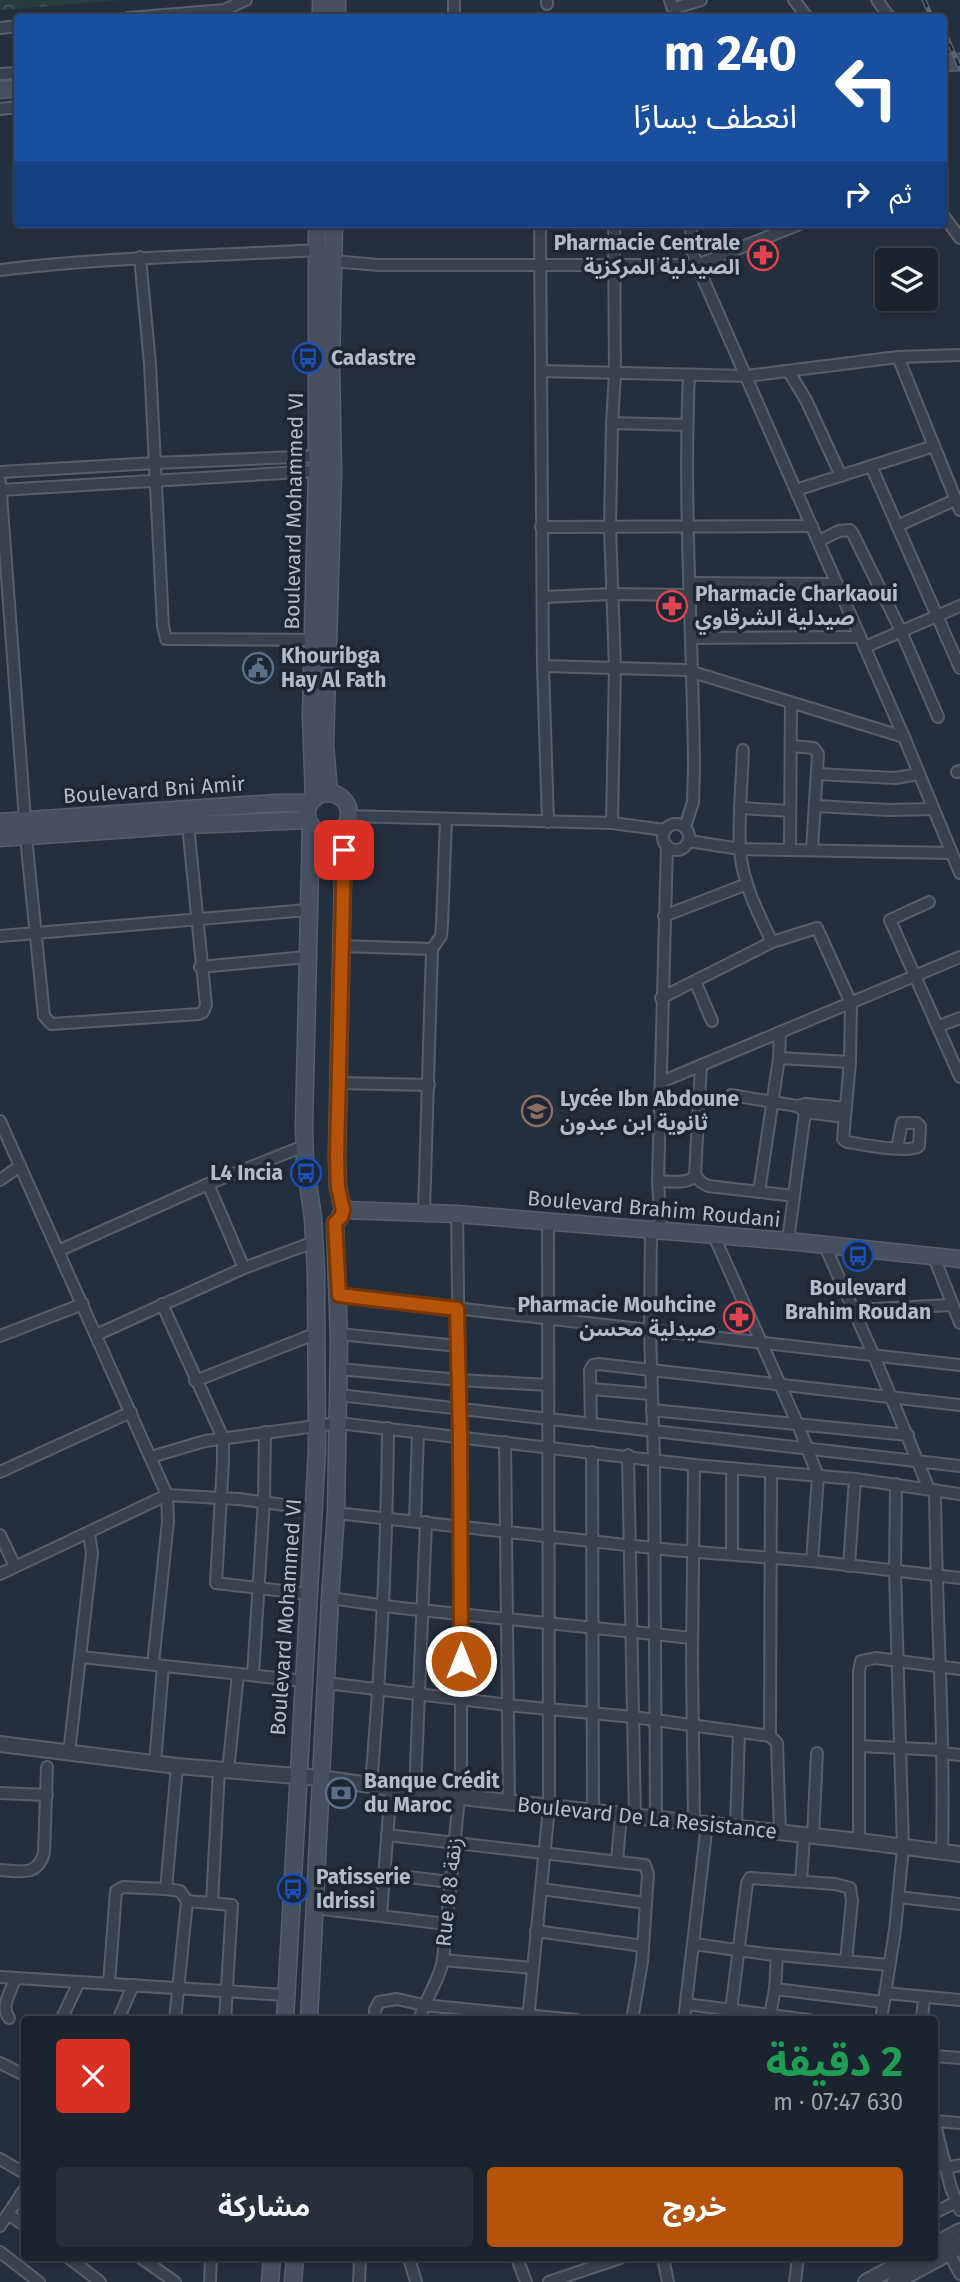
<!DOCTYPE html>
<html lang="ar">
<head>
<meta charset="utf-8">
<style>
	:root { --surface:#1b232e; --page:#282f3a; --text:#f1f3f6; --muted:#a0a4aa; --line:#39404a; --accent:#b45309 }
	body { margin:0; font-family:"Fira Sans","Noto Sans Arabic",sans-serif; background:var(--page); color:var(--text); direction:rtl; height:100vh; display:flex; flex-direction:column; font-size:26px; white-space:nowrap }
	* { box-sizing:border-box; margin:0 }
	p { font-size:23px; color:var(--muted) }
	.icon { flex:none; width:38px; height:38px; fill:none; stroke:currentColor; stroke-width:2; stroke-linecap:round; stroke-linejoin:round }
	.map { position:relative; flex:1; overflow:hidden; direction:ltr }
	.side { position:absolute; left:21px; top:2016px; width:917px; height:245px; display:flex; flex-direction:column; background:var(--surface); border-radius:7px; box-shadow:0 2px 5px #0004,0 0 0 2px var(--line); direction:rtl }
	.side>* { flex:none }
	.banner { position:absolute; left:14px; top:14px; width:933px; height:214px; border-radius:7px; box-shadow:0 2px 5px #0004,0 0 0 2px var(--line); direction:rtl; background:#1a4fa0; color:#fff; overflow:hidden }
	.fabs { position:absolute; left:875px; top:248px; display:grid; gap:14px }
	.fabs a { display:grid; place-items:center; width:63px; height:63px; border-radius:7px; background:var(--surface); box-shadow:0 2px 5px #0004,0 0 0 2px var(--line); font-size:35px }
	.pin { position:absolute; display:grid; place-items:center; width:60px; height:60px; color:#fff; margin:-30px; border-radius:14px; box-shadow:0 4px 10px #0006 }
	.me { position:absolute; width:77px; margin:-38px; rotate:0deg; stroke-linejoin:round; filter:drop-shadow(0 0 5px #0008) }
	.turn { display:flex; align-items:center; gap:24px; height:147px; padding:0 35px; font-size:32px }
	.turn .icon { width:91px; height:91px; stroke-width:2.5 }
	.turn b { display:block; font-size:49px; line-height:60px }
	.then { display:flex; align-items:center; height:66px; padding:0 35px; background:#0003; gap:14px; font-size:26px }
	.round { display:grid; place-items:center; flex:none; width:74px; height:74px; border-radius:7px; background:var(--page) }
	.headline { display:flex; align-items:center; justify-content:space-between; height:119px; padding:0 35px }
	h1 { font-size:42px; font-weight:700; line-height:52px; color:#1e9e55 }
	.button { display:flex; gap:14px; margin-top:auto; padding:14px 35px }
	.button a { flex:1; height:80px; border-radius:7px; background:var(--accent); color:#fff; font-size:28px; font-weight:700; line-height:80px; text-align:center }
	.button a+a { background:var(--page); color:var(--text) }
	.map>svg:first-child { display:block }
	.forest { fill:url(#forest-crowns) }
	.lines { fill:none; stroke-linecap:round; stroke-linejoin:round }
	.minor-casing { stroke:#565f6c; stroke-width:14 }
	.tertiary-casing { stroke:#565f6c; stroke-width:18 }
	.secondary-casing { stroke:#565f6c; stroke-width:19 }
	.minor { stroke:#38414e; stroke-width:10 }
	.tertiary { stroke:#38414e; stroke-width:14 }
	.secondary { stroke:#465061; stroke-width:16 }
	.rail-casing { stroke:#5a6575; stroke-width:5 }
	.rail { stroke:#1d2633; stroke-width:2.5; stroke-dasharray:8; stroke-linecap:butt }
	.route-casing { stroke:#753606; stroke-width:18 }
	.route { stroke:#b45309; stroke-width:12 }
	.labels { text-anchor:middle; stroke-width:7; stroke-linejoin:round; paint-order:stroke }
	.poi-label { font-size:21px; font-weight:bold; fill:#b4bcc9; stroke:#1d2633; text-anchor:start }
	.street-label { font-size:21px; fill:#b4bcc9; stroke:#1d2633 }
</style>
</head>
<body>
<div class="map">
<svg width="960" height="2282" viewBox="0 0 960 2282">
	<defs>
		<pattern id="forest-crowns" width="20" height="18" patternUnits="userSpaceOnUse" patternTransform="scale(1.75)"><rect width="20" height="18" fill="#263c3f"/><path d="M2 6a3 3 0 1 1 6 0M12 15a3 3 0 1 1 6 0" fill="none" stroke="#435659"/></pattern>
	</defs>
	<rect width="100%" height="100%" fill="#242f3e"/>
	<path class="forest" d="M 0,0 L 122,0 L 0,10 Z"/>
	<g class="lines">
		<g class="minor-casing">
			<g id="minor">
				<path d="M 670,0 L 672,7 L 675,8 L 701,0"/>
				<path d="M 794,0 L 808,18"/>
				<path d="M 877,0 L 890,18"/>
				<path d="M 547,4 L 547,0"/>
				<path d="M 128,18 L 224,10 L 246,0"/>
				<path d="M 454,18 L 454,0"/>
				<path d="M 0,28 L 18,26"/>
				<path d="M 0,74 L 18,73"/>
				<path d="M 0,109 L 18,107"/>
				<path d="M 943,215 L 960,238"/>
				<path d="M 540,224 L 543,666 L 548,822"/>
				<path d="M 691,224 L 692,250 L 697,265 L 800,224"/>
				<path d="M 140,257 L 150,364 L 163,626 L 166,639 L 313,640"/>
				<path d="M 333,261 L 378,265 L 697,265 L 904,737 L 960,873"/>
				<path d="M 0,270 C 105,257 211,256 317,250"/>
				<path d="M 898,357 L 960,510"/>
				<path d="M 541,371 L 747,376 L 898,357 L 960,355"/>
				<path d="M 789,372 L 806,400 L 841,476"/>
				<path d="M 612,423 L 687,425"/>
				<path d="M 871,466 L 960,668"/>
				<path d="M 0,472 L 155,463 L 317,456"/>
				<path d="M 0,481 L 25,820"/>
				<path d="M 0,490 L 317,471"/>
				<path d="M 796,490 L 934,446"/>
				<path d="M 897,526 L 955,500"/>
				<path d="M 541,527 L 812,526"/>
				<path d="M 819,541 L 839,531 L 850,530 L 853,534 L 901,631 L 938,717"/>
				<path d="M 690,583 L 837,584"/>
				<path d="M 544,597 L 612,594 L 689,595"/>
				<path d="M 691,638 L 859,637"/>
				<path d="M 865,647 L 960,606"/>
				<path d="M 543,666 L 686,670 L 904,737"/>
				<path d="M 791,746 L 814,748 L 818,754 L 812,849"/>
				<path d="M 743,750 C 742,783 738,817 740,849 C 742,882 758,913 772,942 L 817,928 L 851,1003 L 850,1062 L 843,1139 L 847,1142 C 862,1144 908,1154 919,1146 L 920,1126 L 917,1123 L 902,1123 L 897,1148"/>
				<path d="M 957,772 L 960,771"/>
				<path d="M 817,774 L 895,778 L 919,774"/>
				<path d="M 816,806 L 889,810 L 933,809"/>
				<path d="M 741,808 L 790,811"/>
				<path d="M 349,816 L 612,823 L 665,830"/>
				<path d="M 612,823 L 615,668 L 610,527 L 612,423 L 615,374 L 614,224"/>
				<circle cx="676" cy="837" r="13"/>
				<path d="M 685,827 L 693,802 L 694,768 C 693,637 683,506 689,375"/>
				<path d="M 26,837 L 44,1016 L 51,1024 L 199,1014 L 203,1012 L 206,1005 L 188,825"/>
				<path d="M 689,841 L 740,849 L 951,853"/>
				<path d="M 790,849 L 791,703"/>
				<path d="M 929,902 L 890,920 L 960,1077"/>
				<path d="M 664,916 L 747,884"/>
				<path d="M 0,936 L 307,910"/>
				<path d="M 341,946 L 432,949"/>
				<path d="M 200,967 L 306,957"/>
				<path d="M 695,981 L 712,1021"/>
				<path d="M 661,998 L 772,942"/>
				<path d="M 939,1026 L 960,1018"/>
				<path d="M 779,1058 L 850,1062"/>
				<path d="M 661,1082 L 960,957"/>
				<path d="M 340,1083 L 429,1085"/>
				<path d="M 731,1095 L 797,1106 L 806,1104 L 846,1108"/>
				<path d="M 800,1108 L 805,1112 L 845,1117"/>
				<path d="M 0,1121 L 167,1495 L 168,1521 L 153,1664"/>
				<path d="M 695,1175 L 701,1182 L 708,1186 L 794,1196"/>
				<path d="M 0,1180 L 20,1166"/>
				<path d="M 658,1181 C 670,1181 689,1185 695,1175 L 701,1065"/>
				<path d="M 208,1184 L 244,1268"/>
				<path d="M 759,1192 L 779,1058 L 780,1032"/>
				<path d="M 424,1212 L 432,949 L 441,936 L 442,924 L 446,820"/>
				<path d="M 651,1231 L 650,1330 L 654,1460 L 656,1819"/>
				<path d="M 661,1232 L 658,1181 L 667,846"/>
				<path d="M 714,1236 L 798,1425 L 818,1476 L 812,1561"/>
				<path d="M 788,1241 L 806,1104"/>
				<path d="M 824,1244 L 874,1356 L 929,1489"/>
				<path d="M 58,1251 L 208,1184 L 304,1146"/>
				<path d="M 933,1255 L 960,1323"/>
				<path d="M 339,1295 L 960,1365"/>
				<path d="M 162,1304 L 223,1438 L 223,1462 L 216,1583 L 309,1594"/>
				<path d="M 854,1310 L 951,1305"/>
				<path d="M 339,1334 L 458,1346"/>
				<path d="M 96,1335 L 244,1268 L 314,1242"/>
				<path d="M 0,1336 L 83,1304"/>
				<path d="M 339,1369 L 459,1380 L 548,1385"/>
				<path d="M 195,1381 L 317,1333"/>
				<path d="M 591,1389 L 651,1394"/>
				<path d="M 339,1395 L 960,1466"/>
				<path d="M 652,1410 L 908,1435"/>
				<path d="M 591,1423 L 590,1370 L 593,1365 L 598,1364 L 960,1405"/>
				<path d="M 505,1442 L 509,1802"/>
				<path d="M 592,1452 L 593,1812"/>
				<path d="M 628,1455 L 635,1817"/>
				<path d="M 151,1457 L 205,1441 L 338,1423 L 694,1465 L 855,1479 L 960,1494"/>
				<path d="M 732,1468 L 732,1554"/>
				<path d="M 0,1472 L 131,1412"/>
				<path d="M 935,1490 C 936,1611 945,1731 942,1852"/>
				<path d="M 336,1513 L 672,1550 L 812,1561 L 960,1578"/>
				<path d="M 415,1521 L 418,1432"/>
				<path d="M 0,1535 L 15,1566"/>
				<path d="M 849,1566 L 855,1479"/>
				<path d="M 0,1574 L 167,1495 L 239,1499 L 315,1509"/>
				<path d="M 330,1598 L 401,1608 L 692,1638"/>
				<path d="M 81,1657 L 304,1681"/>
				<path d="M 253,1675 L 264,1501 L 265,1432"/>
				<path d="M 326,1683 L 517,1706 L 633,1717 L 770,1736 L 777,1743 L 780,1833"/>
				<path d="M 770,1736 L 771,1472"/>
				<path d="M 859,1746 L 942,1750"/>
				<path d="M 69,1753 L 92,1553 L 89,1534"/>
				<path d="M 942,1753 L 960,1755"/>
				<path d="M 155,1763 L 163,1666"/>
				<path d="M 228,1771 L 238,1674"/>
				<path d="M 371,1785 C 381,1666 387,1547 388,1428"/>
				<path d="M 415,1791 L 426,1522"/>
				<path d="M 0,1793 L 47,1795"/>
				<path d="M 694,1823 L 692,1660 L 694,1465"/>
				<path d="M 736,1828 L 739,1732"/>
				<path d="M 387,1835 L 645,1865 L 648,1874 L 642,1962 L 632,2020"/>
				<path d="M 813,1837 L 817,1753"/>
				<path d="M 859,1841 L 859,1671 L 861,1661 L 876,1658 L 960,1669"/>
				<path d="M 617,1861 L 621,1815"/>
				<path d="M 0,1870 C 21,1871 37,1877 44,1853 L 47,1767"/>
				<path d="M 383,1874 L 450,1882"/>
				<path d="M 801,1881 L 804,1836"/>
				<path d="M 166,1889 L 180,1891 L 187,1901"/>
				<path d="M 541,1889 L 646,1903"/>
				<path d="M 898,1897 L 960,1904"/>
				<path d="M 212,1903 L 219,1770"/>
				<path d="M 315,1908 L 446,1924"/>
				<path d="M 381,1915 L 391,1788"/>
				<path d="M 536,1931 L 643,1946"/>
				<path d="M 694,1944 L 766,1954 L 889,1965"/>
				<path d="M 443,1960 L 532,1968"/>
				<path d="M 0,1977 L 286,1995"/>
				<path d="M 109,1983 L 116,1891 L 123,1887 L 166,1889 L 177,1766"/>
				<path d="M 775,1989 L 883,2002"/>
				<path d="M 885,1993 L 960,2000"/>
				<path d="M 686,2004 L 809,2020"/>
				<path d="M 731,2011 L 747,1883 L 750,1878 L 835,1884 L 850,1888 L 852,1901 L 846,1961"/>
				<path d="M 770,2015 L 775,1989 L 777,1955"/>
				<path d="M 9,2018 C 0,2007 11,1990 16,1978"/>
				<path d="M 61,2020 L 79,1982"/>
				<path d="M 118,2020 L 133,1985"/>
				<path d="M 175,2020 L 187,1901 L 232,1905 L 225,2020"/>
				<path d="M 375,2020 L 375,2010 L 379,2002 L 397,1999 L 423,2005 L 577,2020"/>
				<path d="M 419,2020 C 425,1999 439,1982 443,1960 L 461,1777 L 461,1526 L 457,1214"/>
				<path d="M 528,2020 L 549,1807 L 548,1222"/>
				<path d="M 684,2020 L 707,1824"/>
				<path d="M 881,2020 L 895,1930 L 903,1848 L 895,1571 L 896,1484"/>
				<path d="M 922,2020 L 924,1997"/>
				<path d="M 934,2056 L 960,2058"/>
				<path d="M 0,2063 L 24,2075"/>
				<path d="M 960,2123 L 934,2121 L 951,2188 L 960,2210"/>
				<path d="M 0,2159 L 24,2173"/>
				<path d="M 945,2168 L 960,2165"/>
				<path d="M 934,2213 L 956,2202"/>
				<path d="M 9,2215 L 24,2225"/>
				<path d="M 0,2226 L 24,2190"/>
				<path d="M 0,2252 L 39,2282"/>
				<path d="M 949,2253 L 960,2274"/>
				<path d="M 69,2258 L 100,2282"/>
				<path d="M 141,2258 L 175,2282"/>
				<path d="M 409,2258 L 416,2282"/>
				<path d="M 517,2258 L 526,2282"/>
				<path d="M 663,2258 L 668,2282"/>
				<path d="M 210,2282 L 211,2258"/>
				<path d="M 359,2282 L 360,2258"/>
				<path d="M 549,2282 L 620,2258"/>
				<path d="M 795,2282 L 798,2258"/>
			</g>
		</g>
		<g class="tertiary-casing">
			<g id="tertiary">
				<path d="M 0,1744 L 177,1766 L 320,1778 L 434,1794 L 859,1841 L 960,1854"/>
				<path d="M 934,2245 L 960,2231"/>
				<path d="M 866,2282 L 911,2258"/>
				<path d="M 895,2282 L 960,2247"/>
			</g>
		</g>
		<g class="secondary-casing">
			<g id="secondary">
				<path d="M 321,0 L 321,18"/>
				<path d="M 337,18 L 337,0"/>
				<path d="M 943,63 L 960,62"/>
				<path d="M 0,90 L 18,88"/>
				<path d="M 329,793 L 325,745 L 333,473 L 331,364 L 334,224"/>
				<circle cx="328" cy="814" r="21"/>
				<path d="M 314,799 L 311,715 L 317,471 L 317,224"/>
				<path d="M 0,822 L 276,803 L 310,803"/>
				<path d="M 0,838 L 188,825 L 308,820"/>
				<path d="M 343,1210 L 457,1214 L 788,1241 L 960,1259"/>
				<path d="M 339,1219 L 343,1210 L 338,1187 L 337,1157 L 344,827"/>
				<path d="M 285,2020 L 317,1450 L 316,1273 L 313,1218 L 305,1162 L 304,1126 L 311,825"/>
				<path d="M 309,2020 L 330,1598 L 336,1513 L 339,1341 L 335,1223"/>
				<path d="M 270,2282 L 272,2258"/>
				<path d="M 293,2282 L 295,2258"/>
			</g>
		</g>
		<use href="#minor" class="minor"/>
		<use href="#tertiary" class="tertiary"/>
		<use href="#secondary" class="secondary"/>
		<g class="rail-casing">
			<g id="rail">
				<path d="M 924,0 L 932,18"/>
				<path d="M 943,29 L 960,68"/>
			</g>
		</g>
		<use href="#rail" class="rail"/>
	</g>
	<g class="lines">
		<g class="route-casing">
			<path id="route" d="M 344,850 L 337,1157 L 338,1187 L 343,1210 L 341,1217 L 335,1223 L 339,1295 L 457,1309 L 460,1437 L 461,1661"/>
		</g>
		<use href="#route" class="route"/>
	</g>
	<defs>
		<g id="pharmacy-ring" transform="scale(1.575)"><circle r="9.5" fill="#1d2633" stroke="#e0444e" stroke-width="1.5"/><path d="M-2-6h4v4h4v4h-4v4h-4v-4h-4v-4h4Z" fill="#e0444e"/></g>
		<g id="bus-ring" transform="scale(1.575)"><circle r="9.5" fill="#1d2633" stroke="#1a4fb4" stroke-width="1.5"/><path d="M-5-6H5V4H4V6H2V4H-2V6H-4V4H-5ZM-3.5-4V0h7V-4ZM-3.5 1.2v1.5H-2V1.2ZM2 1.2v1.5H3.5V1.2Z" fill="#1a4fb4"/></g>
		<g id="civic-ring" transform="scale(1.575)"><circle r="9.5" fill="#1d2633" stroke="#5c6f8a" stroke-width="1.5"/><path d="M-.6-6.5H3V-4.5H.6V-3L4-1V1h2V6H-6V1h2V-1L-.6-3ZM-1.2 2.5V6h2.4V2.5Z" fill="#5c6f8a"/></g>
		<g id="school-ring" transform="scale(1.575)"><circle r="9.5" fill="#1d2633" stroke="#8d6e63" stroke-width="1.5"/><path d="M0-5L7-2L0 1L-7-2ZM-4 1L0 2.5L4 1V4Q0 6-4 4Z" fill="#8d6e63"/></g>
		<g id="bank-ring" transform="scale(1.575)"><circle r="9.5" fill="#1d2633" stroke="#5c6f8a" stroke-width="1.5"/><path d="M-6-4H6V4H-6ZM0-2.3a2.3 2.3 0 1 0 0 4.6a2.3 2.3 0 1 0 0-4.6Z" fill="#5c6f8a"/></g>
	</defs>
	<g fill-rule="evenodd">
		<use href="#pharmacy-ring" x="763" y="255"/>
		<use href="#bus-ring" x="308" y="358"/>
		<use href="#pharmacy-ring" x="672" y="606"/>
		<use href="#civic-ring" x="258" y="668"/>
		<use href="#school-ring" x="537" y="1111"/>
		<use href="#bus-ring" x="306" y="1173"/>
		<use href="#bus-ring" x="858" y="1256"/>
		<use href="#pharmacy-ring" x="739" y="1317"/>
		<use href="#bank-ring" x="341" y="1793"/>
		<use href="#bus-ring" x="293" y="1889"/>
	</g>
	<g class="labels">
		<g class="poi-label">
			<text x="740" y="250" text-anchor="end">Pharmacie Centrale<tspan x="740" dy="24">الصيدلية المركزية</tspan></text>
			<text x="331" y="365">Cadastre</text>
			<text x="695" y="601">Pharmacie Charkaoui<tspan x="695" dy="24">صيدلية الشرقاوي</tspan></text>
			<text x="281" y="663">Khouribga<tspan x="281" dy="24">Hay Al Fath</tspan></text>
			<text x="560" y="1106">Lycée Ibn Abdoune<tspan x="560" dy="24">ثانوية ابن عبدون</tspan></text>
			<text x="283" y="1180" text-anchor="end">L4 Incia</text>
			<text x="858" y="1295" text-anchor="middle">Boulevard<tspan x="858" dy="24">Brahim Roudan</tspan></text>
			<text x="716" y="1312" text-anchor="end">Pharmacie Mouhcine<tspan x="716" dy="24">صيدلية محسن</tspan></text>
			<text x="364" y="1788">Banque Crédit<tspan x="364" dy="24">du Maroc</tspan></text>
			<text x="316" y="1884">Patisserie<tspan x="316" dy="24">Idrissi</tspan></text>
		</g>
		<g class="street-label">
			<text transform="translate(294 511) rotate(-89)" y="7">Boulevard Mohammed VI</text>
			<text transform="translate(154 790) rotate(-4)" y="7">Boulevard Bni Amir</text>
			<text transform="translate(654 1209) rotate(5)" y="7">Boulevard Brahim Roudani</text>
			<text transform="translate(286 1617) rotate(-86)" y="7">Boulevard Mohammed VI</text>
			<text transform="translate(647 1818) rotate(6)" y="7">Boulevard De La Resistance</text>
			<text transform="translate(449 1892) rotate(-84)" y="7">Rue 8 8 زنقة</text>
		</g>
	</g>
</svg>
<div class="fabs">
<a><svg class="icon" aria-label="layers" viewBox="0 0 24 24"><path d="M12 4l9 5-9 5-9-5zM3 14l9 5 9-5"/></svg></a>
</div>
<div class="pin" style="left:344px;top:850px;background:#d93025"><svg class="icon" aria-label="arrive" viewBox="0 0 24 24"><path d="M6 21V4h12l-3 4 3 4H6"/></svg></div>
<svg class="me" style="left:461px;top:1661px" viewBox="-20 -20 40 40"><circle r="17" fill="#b45309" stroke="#fff" stroke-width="3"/><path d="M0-11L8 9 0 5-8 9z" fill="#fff"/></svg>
<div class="banner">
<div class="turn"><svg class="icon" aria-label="left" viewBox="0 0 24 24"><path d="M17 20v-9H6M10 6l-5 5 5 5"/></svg><div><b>240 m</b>انعطف يسارًا</div></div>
<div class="then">ثم<svg class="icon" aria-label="right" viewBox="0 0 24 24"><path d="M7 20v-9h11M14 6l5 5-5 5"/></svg></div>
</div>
<section class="side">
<div class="headline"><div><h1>2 دقيقة</h1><p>630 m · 07:47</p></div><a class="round" style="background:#d93025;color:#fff"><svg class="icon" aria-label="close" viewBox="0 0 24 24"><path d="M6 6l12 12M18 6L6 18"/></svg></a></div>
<div class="button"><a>خروج</a><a>مشاركة</a></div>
</section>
</div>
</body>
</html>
